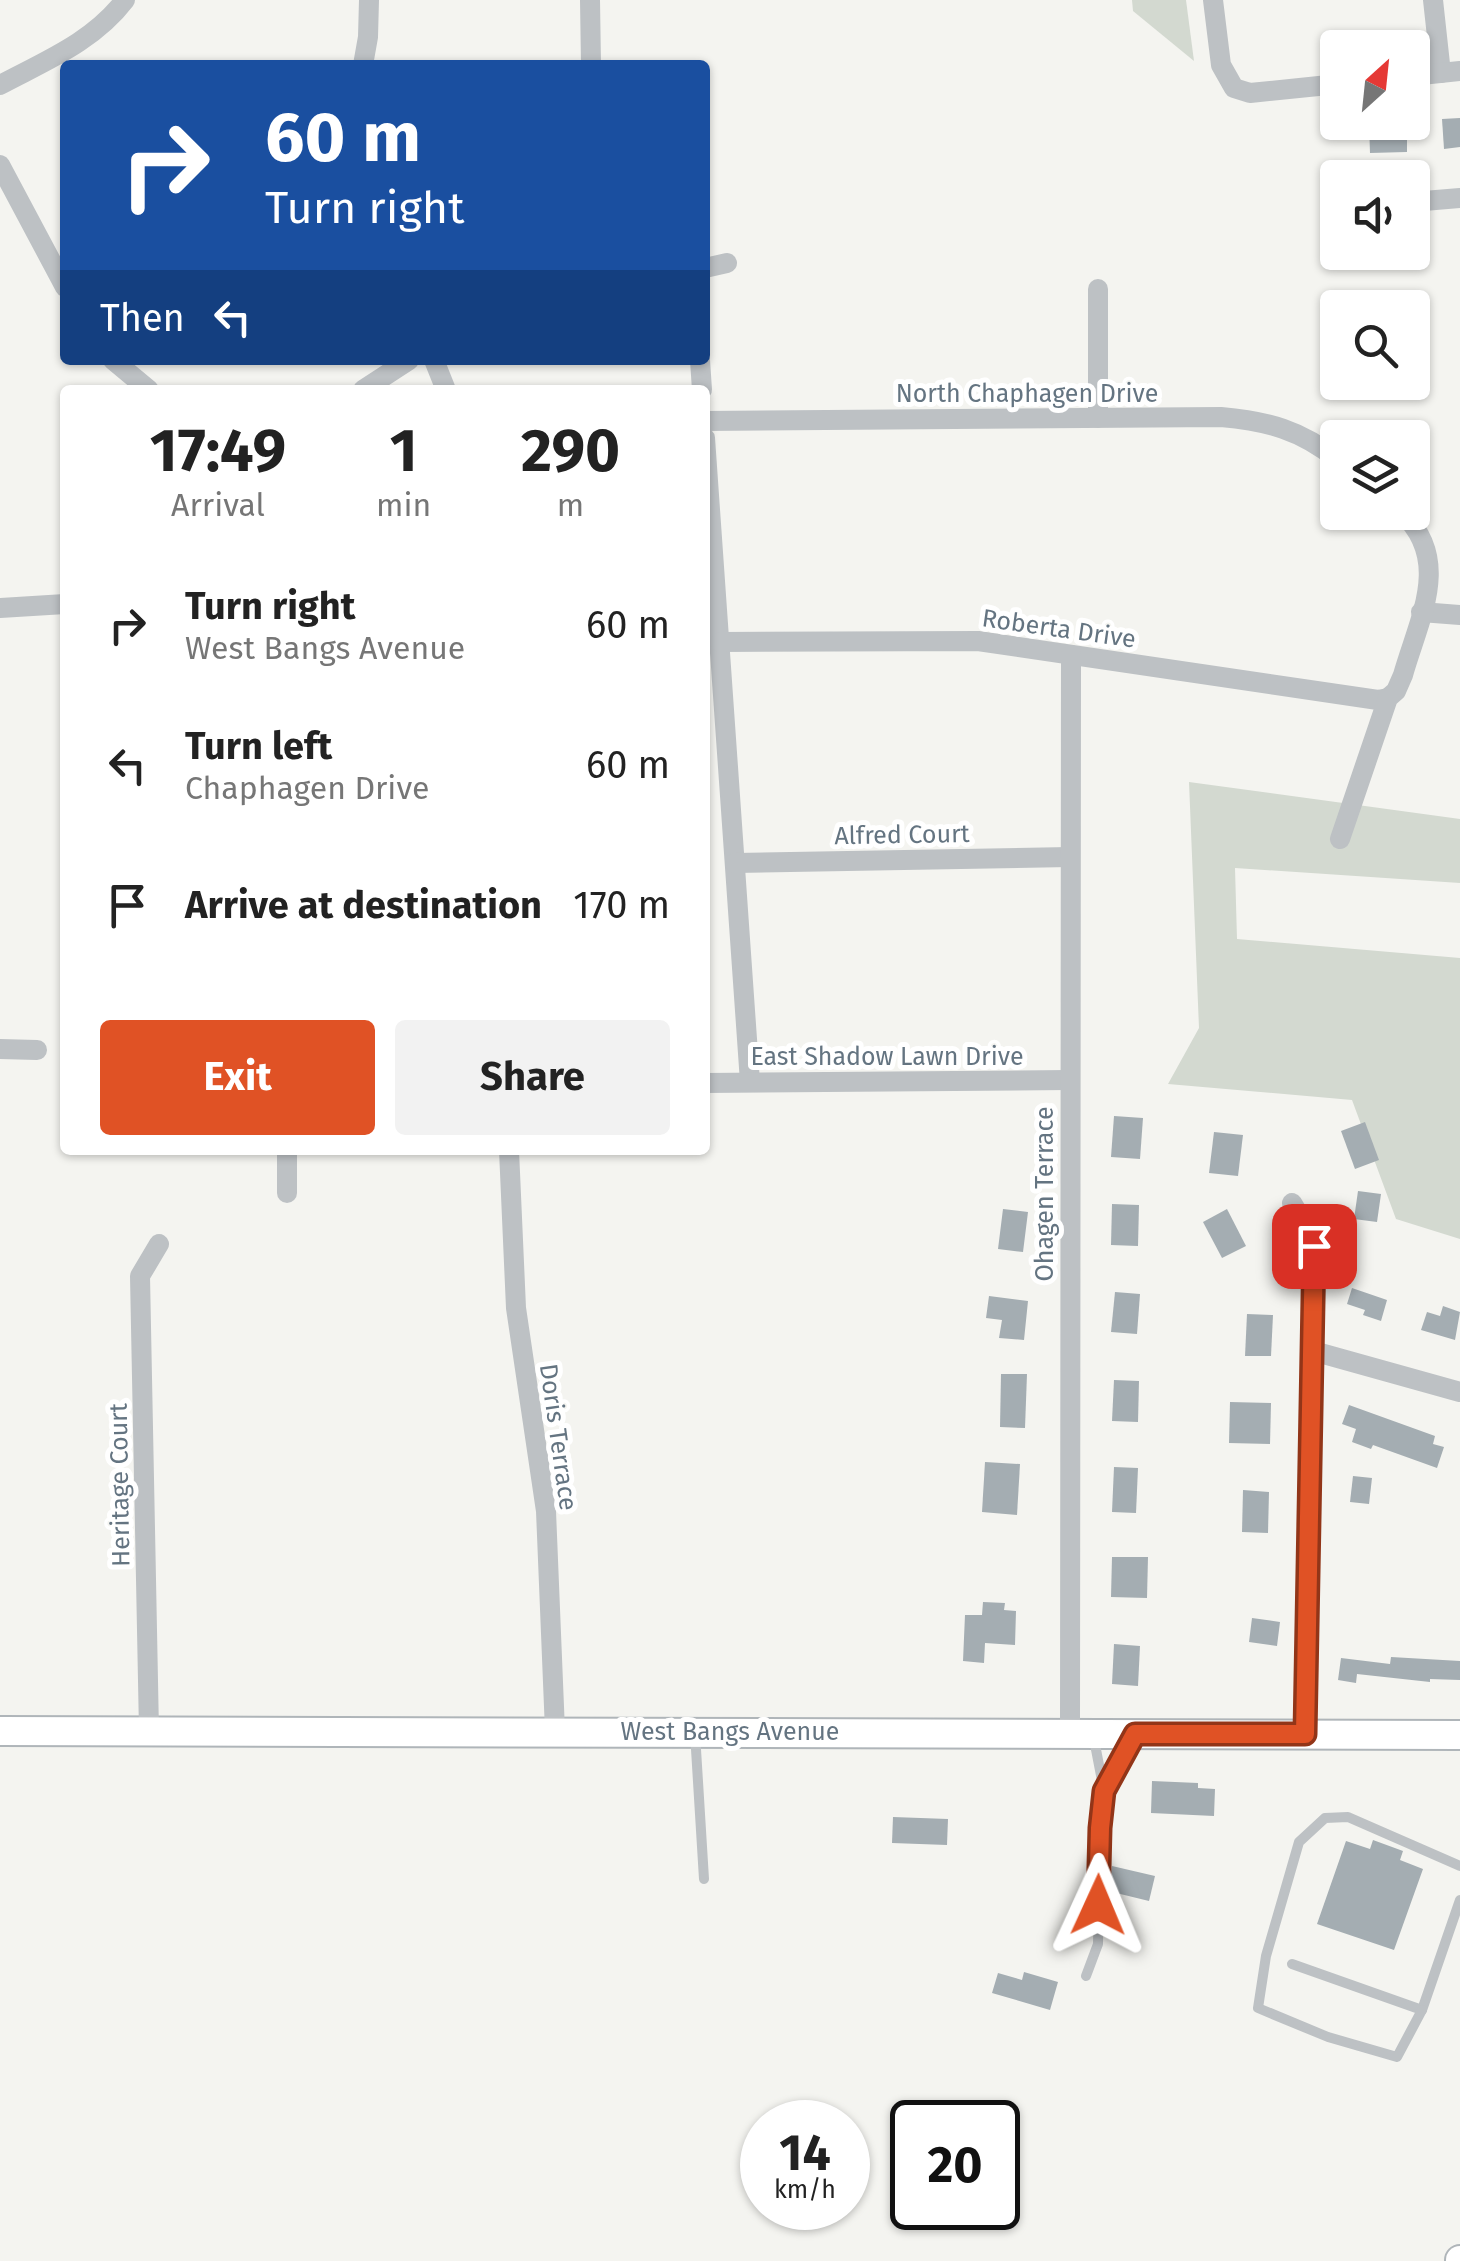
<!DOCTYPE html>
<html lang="en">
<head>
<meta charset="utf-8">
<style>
	:root { --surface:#fff; --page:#f2f2f2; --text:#222; --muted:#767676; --accent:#e05225 }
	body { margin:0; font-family:"Fira Sans",sans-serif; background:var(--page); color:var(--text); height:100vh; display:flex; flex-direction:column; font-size:38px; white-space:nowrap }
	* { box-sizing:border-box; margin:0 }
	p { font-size:32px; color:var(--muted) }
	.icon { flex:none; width:55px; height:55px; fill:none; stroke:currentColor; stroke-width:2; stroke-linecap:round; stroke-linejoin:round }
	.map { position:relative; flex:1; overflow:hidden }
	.sheet { position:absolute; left:60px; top:385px; width:650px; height:770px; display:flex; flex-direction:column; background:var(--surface); border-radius:10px; box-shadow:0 2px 8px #0004 }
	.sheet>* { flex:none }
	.hud { position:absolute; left:60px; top:60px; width:650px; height:305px; border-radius:10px; box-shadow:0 2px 8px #0004; background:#1a4fa0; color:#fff; overflow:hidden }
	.needle { width:65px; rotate:27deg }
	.fabs { position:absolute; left:1320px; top:30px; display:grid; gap:20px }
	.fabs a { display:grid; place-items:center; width:110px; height:110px; border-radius:10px; background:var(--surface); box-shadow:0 2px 8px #0004; font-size:50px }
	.speed { position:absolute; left:740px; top:2100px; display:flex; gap:20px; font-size:50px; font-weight:700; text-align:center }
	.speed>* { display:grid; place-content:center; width:130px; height:130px; border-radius:50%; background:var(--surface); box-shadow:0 2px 8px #0004; line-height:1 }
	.speed small { font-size:25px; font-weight:400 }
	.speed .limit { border:5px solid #111; border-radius:15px; background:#fff; color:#111 }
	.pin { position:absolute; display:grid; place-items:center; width:85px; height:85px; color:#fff; margin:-42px; border-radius:20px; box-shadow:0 5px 15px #0006 }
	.me { position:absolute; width:110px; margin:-55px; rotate:1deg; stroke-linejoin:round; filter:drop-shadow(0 0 8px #0008) }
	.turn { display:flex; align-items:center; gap:35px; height:210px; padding:0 40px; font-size:45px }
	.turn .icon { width:130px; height:130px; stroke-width:2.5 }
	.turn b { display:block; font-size:70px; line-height:85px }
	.then { display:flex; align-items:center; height:95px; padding:0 40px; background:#0003; gap:20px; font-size:38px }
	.eta { display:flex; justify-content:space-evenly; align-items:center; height:170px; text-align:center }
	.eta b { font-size:60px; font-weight:700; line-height:70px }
	.button { display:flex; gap:20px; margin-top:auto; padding:20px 40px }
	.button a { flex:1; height:115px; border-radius:10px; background:var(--accent); color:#fff; font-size:40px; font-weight:700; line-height:115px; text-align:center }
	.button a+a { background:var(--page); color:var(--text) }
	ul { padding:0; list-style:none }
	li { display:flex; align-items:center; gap:30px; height:140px; padding:0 40px }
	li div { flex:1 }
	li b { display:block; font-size:38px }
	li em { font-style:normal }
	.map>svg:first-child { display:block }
	.green { fill:#d3d9d0 }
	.building { fill:#a4adb2 }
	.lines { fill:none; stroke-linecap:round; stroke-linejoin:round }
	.secondary-casing { stroke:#afb5b9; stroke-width:32 }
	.lane { stroke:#bdc1c4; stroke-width:10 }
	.street { stroke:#bdc1c4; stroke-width:20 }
	.secondary { stroke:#fff; stroke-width:28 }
	.route-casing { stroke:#923518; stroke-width:25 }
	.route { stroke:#e05225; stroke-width:18 }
	.labels { text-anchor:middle; stroke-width:10; stroke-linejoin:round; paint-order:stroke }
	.street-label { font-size:25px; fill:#647481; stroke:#fff }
</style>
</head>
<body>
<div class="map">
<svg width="1460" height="2261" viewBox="0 0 1460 2261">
	<rect width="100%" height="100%" fill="#f4f4f0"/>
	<g class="green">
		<path d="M 1132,0 L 1186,0 L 1194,61 L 1133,11 Z"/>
		<path d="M 1189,782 L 1460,819 L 1460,883 L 1235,868 L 1237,939 L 1460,958 L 1460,1239 L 1396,1219 L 1352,1100 L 1168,1084 L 1199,1028 Z"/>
	</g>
	<g class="building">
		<path d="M 1460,118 L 1460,147 L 1444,149 L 1442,119 Z"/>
		<path d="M 1407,122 L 1407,152 L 1370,153 L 1369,123 Z"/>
		<path d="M 1114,1116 L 1143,1118 L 1140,1159 L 1111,1157 Z"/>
		<path d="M 1365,1122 L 1379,1160 L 1355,1169 L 1341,1131 Z"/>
		<path d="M 1214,1132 L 1243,1135 L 1238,1176 L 1209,1173 Z"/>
		<path d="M 1358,1191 L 1381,1194 L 1377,1222 L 1354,1219 Z"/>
		<path d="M 1112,1204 L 1139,1205 L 1138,1246 L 1111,1245 Z"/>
		<path d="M 1003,1209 L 1028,1212 L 1023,1252 L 998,1249 Z"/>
		<path d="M 1227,1209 L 1246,1246 L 1222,1258 L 1203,1222 Z"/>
		<path d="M 1352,1288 L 1387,1300 L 1381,1321 L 1363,1315 L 1365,1310 L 1347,1304 Z"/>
		<path d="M 1115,1292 L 1140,1294 L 1137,1334 L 1111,1332 Z"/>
		<path d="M 989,1296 L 1028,1301 L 1024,1340 L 999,1338 L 1002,1320 L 986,1318 Z"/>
		<path d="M 1443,1306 L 1460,1312 L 1455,1340 L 1421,1330 L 1427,1312 L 1440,1316 Z"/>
		<path d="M 1247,1314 L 1273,1315 L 1271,1356 L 1245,1356 Z"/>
		<path d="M 1001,1374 L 1027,1374 L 1025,1428 L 1000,1427 Z"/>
		<path d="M 1114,1380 L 1139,1381 L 1138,1422 L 1112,1421 Z"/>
		<path d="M 1230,1402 L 1271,1403 L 1270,1444 L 1229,1443 Z"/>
		<path d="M 1349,1405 L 1435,1436 L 1433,1444 L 1444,1447 L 1437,1468 L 1373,1445 L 1371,1449 L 1352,1442 L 1356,1429 L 1342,1424 Z"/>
		<path d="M 985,1462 L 1020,1464 L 1017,1515 L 982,1512 Z"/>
		<path d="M 1114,1467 L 1138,1468 L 1136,1513 L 1112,1512 Z"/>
		<path d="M 1353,1476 L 1372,1478 L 1369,1504 L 1350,1502 Z"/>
		<path d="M 1243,1490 L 1269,1492 L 1268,1533 L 1242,1532 Z"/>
		<path d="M 1112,1557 L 1148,1557 L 1147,1598 L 1111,1597 Z"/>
		<path d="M 983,1602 L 1005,1603 L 1004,1610 L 1016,1611 L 1015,1645 L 985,1643 L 984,1663 L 963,1661 L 965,1615 L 982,1615 Z"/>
		<path d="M 1252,1618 L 1280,1622 L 1277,1646 L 1249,1642 Z"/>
		<path d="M 1114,1644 L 1140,1646 L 1138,1686 L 1112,1684 Z"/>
		<path d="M 1391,1657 L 1460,1661 L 1460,1680 L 1430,1679 L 1430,1682 L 1357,1674 L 1356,1683 L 1338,1680 L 1341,1658 L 1390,1664 Z"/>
		<path d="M 1152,1781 L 1198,1783 L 1198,1788 L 1215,1789 L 1214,1816 L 1151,1813 Z"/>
		<path d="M 893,1817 L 948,1819 L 947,1845 L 892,1843 Z"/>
		<path d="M 1373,1840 L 1403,1851 L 1400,1860 L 1423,1869 L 1394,1950 L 1317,1924 L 1346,1841 L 1370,1849 Z"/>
		<path d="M 1112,1866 L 1155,1876 L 1149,1901 L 1108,1891 Z"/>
		<path d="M 1024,1972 L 1058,1982 L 1050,2010 L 992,1993 L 998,1973 L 1022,1980 Z"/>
	</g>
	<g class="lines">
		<g class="secondary-casing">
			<g id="secondary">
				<path d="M 0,1731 L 1460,1735"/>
				<path d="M 1460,2261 L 1460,2260"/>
			</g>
		</g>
		<g class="lane">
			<path d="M 695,1733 L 704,1879"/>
			<path d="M 1104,1791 L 1132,1739"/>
			<path d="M 1292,1964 L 1422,2010 L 1460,1900"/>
			<path d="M 1086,1976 L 1098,1944 L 1100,1828 L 1104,1791 L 1093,1734"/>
			<path d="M 1422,2010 L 1397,2057 L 1328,2037 L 1258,2008 L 1266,1956 L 1299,1842 L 1325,1818 L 1348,1817 L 1460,1866"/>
		</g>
		<g class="street">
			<path d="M 590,0 L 591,65"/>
			<path d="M 1213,0 L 1221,65 L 1234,88 L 1250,93 L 1338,84"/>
			<path d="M 1433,0 L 1441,73"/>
			<path d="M 363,65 L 368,37 L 369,0"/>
			<path d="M 1412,76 L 1460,71"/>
			<path d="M 0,85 C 45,61 93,42 125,0"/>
			<path d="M 0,165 L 65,287"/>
			<path d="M 1412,202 L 1460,198"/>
			<path d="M 705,268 L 727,263"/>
			<path d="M 113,360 L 149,390"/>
			<path d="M 434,360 L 446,390"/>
			<path d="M 700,360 L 702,390"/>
			<path d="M 363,390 L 409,360"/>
			<path d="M 1098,418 L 1098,289"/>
			<path d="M 705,421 L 1221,417 C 1267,421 1301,430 1338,460"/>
			<path d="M 705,438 L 750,1082"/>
			<path d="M 0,608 L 65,604"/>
			<path d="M 1421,612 L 1460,615"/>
			<path d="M 720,642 L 978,641 L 1378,700 L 1388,698"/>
			<path d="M 1340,839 L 1388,698 L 1396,691 L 1403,675 C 1419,618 1453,560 1401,512"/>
			<path d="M 735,863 L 1070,857"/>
			<path d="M 0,1049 L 37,1050"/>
			<path d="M 705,1083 L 1069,1080"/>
			<path d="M 287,1150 L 287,1193"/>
			<path d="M 509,1150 L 516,1308 L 546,1511 L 555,1731"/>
			<path d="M 1292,1203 L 1304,1223 L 1315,1254 L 1305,1734"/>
			<path d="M 1313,1351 L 1460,1392"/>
			<path d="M 149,1731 L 140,1276 L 159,1244"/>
			<path d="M 1070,1733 L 1071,655"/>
		</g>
		<use href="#secondary" class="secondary"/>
	</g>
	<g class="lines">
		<g class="route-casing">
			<path id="route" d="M 1098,1905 L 1100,1828 L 1104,1791 L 1135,1734 L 1305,1734 L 1314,1246"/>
		</g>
		<use href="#route" class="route"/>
	</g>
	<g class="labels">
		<g class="street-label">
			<text x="1027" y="402">North Chaphagen Drive</text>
			<text transform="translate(1059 628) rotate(8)" y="9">Roberta Drive</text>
			<text transform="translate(902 834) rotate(-1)" y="9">Alfred Court</text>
			<text x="887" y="1065">East Shadow Lawn Drive</text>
			<text transform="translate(1044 1194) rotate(-90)" y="9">Ohagen Terrace</text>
			<text transform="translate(559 1437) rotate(82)" y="9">Doris Terrace</text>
			<text transform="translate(119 1485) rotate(-91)" y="9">Heritage Court</text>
			<text x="730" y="1740">West Bangs Avenue</text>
		</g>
	</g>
</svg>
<div class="fabs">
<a><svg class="needle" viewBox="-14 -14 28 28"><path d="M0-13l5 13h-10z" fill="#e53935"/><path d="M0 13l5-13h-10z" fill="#767676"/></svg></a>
<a><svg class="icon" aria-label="sound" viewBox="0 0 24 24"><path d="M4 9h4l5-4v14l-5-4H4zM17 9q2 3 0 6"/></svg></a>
<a><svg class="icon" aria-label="search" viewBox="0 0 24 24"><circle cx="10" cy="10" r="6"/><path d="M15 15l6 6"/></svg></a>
<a><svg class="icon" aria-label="layers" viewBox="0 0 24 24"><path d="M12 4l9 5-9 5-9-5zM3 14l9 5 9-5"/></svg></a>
</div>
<div class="speed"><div>14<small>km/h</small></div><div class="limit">20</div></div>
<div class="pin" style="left:1314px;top:1246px;background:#d93025"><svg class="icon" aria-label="arrive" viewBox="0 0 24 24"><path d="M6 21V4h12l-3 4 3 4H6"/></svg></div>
<svg class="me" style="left:1098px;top:1905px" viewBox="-20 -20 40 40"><path d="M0-17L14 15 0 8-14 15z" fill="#e05225" stroke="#fff" stroke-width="4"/></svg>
<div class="hud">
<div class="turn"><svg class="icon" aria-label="right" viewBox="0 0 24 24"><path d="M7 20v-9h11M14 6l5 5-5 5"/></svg><div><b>60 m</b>Turn right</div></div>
<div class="then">Then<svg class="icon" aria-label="left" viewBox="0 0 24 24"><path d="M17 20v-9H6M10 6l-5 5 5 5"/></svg></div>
</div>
<section class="sheet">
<div class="eta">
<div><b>17:49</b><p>Arrival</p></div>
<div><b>1</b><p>min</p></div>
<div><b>290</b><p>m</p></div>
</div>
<ul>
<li><svg class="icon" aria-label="right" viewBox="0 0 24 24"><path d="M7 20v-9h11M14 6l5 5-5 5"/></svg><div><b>Turn right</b><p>West Bangs Avenue</p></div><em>60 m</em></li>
<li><svg class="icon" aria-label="left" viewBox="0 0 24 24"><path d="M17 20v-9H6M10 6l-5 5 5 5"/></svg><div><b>Turn left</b><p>Chaphagen Drive</p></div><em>60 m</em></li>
<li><svg class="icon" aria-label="arrive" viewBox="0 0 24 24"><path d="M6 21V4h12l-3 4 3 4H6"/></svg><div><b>Arrive at destination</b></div><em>170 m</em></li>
</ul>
<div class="button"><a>Exit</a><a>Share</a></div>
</section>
</div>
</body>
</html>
